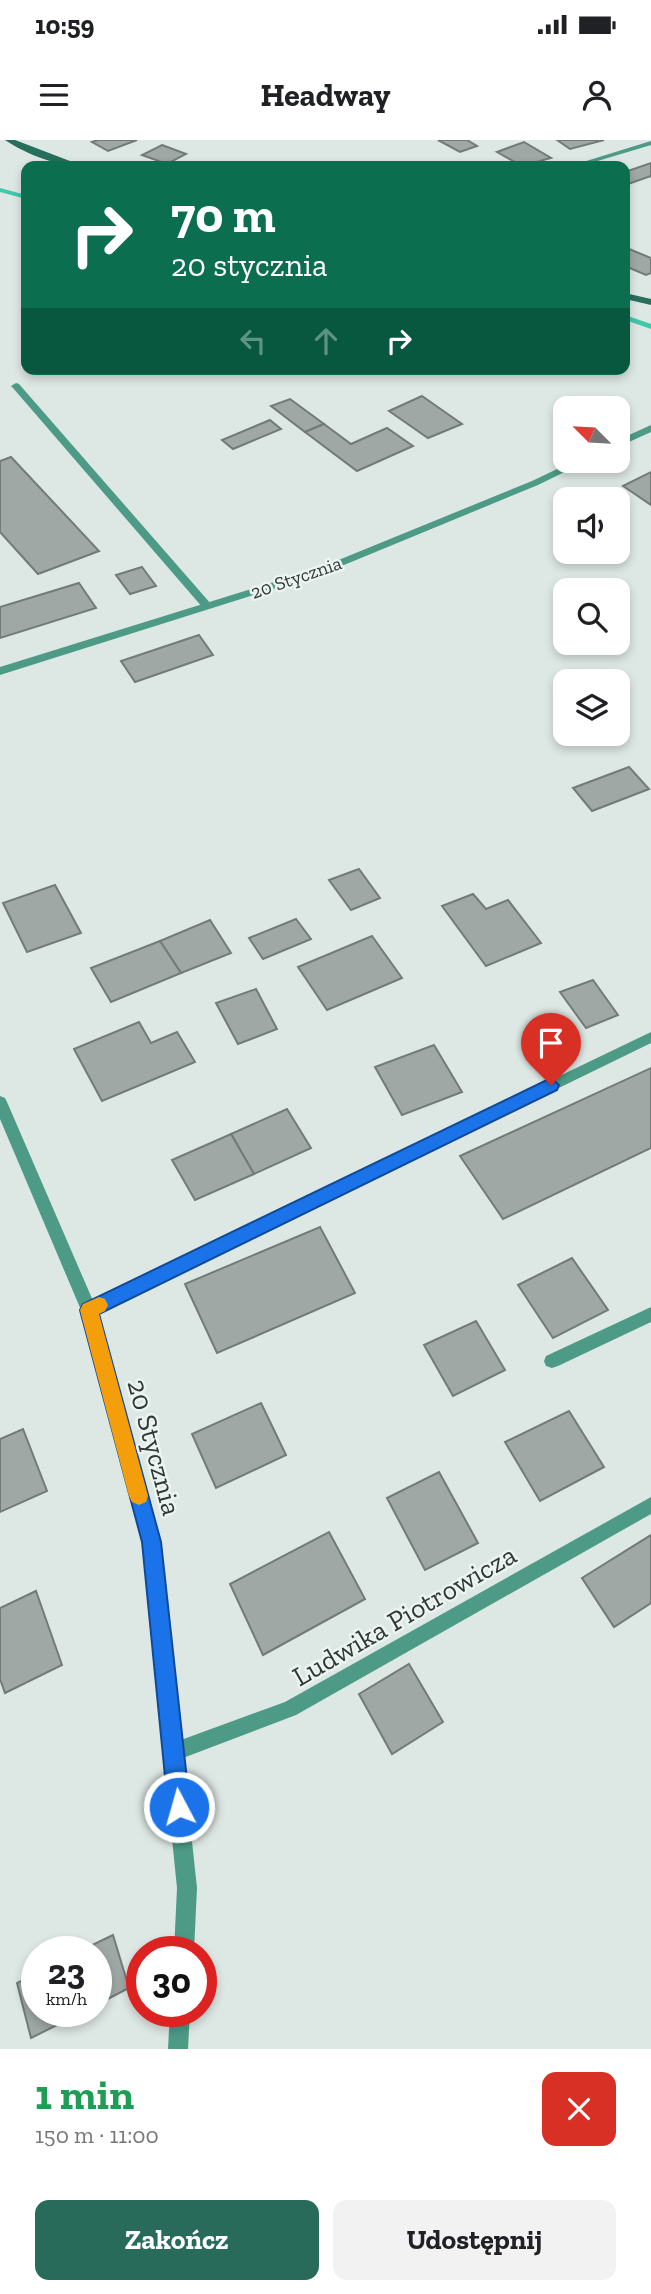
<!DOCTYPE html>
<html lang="pl">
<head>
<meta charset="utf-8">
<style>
	:root { --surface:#fff; --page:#f2f2f2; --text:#202124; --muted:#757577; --accent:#296b5a }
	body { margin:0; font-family:"Zilla Slab",serif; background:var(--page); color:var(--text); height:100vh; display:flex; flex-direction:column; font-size:26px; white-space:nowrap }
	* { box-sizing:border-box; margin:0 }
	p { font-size:23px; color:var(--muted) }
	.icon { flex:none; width:38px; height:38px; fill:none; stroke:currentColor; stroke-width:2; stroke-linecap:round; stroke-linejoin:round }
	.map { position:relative; height:1909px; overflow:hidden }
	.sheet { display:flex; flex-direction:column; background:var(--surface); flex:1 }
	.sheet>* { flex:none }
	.guide { position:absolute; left:21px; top:21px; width:609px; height:214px; border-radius:14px; box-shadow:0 4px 10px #0003; background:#0b6e4f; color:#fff; overflow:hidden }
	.needle { width:46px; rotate:294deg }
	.buttons { position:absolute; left:553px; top:256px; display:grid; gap:14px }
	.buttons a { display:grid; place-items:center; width:77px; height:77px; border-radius:14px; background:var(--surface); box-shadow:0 4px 10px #0003; font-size:35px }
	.speed { position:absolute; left:21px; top:1796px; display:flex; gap:14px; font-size:35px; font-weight:700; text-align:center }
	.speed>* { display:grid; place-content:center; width:91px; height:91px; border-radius:50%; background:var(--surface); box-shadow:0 4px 10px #0003; line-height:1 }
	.speed small { font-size:18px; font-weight:400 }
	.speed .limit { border:10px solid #d22; background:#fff; color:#111 }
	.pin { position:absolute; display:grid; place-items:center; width:60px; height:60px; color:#fff; margin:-72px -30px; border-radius:50% 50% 50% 0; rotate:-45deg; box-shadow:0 0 7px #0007 }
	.pin .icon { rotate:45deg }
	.me { position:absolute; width:77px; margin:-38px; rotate:354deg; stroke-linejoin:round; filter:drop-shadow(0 0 5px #0008) }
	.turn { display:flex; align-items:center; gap:24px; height:147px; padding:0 35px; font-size:32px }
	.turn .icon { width:91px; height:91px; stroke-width:2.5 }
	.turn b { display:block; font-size:49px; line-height:60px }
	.lanes { display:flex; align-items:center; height:66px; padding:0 35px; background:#0003; justify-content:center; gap:35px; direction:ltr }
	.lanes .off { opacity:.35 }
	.round { display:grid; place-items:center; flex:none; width:74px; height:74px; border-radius:14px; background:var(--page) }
	.head { display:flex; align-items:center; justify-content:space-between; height:119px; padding:0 35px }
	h1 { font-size:42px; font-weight:700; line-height:52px; color:#1e9e55 }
	.button { display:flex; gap:14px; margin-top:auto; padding:14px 35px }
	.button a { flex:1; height:80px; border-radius:14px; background:var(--accent); color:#fff; font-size:28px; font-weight:700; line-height:80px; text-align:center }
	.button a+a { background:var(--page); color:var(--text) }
	.status { display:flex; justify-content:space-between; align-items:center; height:49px; padding:0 35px; background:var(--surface); direction:ltr }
	.status svg { height:19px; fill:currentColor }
	header { display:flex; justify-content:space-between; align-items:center; height:91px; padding:0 35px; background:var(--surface); font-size:32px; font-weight:700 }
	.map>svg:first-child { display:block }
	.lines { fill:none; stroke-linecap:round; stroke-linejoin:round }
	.stream { fill:#3fc9a9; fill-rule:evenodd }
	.building { fill:#9fa8a5; stroke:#727b78; stroke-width:2 }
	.lane { fill:#4d9b87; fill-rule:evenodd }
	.street { fill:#4d9b87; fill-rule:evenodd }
	.secondary { fill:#276e5d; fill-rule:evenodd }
	.route { fill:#1a73e8; stroke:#114b97; stroke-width:2 }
	.slow { fill:#f59e0b }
	.labels { text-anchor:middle; stroke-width:5; stroke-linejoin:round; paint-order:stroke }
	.far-street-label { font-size:19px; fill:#333736; stroke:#eaf4f1 }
	.near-street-label { font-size:28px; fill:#333736; stroke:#eaf4f1 }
</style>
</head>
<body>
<div class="status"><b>10:59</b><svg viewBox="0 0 49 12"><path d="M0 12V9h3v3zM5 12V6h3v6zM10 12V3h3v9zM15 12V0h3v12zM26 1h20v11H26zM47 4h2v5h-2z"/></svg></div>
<header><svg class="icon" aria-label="menu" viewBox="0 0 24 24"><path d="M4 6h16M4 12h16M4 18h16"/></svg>Headway<svg class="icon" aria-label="person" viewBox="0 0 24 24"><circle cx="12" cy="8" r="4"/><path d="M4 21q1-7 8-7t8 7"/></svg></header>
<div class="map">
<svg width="651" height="1909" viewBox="0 0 651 1909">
	<rect width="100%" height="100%" fill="#dde7e3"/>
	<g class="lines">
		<g class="stream">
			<path d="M 0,48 L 26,55 L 26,59 L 0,52 Z"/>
			<path d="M 625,175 L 651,184 L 651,189 L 625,180 Z"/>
		</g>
	</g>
	<g class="building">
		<path d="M 98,0 L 137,0 L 108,11 L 92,2 Z"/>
		<path d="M 438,0 L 467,0 L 477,6 L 460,12 Z"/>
		<path d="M 557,0 L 604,0 L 570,9 Z"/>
		<path d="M 524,2 L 551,18 L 522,26 L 497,12 Z"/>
		<path d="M 162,5 L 186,14 L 167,24 L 142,15 Z"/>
		<path d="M 651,23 L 651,36 L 625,45 L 625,32 Z"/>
		<path d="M 629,109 L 651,118 L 651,133 L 646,135 L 625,126 L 625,111 Z"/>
		<path d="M 422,256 L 462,284 L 428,298 L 389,271 Z"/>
		<path d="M 290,259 L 324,284 L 305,292 L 271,266 Z"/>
		<path d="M 270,280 L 281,289 L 233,309 L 222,300 Z"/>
		<path d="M 324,284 L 351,304 L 387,288 L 413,306 L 357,331 L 305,292 Z"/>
		<path d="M 11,317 L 99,411 L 38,434 L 0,392 L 0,321 Z"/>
		<path d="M 651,332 L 651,365 L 623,346 Z"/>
		<path d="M 142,427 L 156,446 L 130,454 L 116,435 Z"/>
		<path d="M 79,443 L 96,468 L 0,498 L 0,467 Z"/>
		<path d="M 199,495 L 213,515 L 135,542 L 121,521 Z"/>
		<path d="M 629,627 L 649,649 L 592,671 L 573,648 Z"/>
		<path d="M 359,729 L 380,758 L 351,770 L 329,740 Z"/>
		<path d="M 55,745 L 81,793 L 27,812 L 3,763 Z"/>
		<path d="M 473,754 L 486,769 L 508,760 L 541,803 L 486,826 L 442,766 Z"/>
		<path d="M 296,779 L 311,799 L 263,819 L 249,798 Z"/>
		<path d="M 210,780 L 231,813 L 181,833 L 160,801 Z"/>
		<path d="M 372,796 L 402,838 L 327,870 L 298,827 Z"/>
		<path d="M 160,801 L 181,833 L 111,862 L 91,828 Z"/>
		<path d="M 593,840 L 618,875 L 586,888 L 560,852 Z"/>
		<path d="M 256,849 L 277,889 L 238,904 L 216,863 Z"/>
		<path d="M 139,882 L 151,903 L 177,892 L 195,922 L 102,961 L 74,909 Z"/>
		<path d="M 434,905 L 462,952 L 402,975 L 375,927 Z"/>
		<path d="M 651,928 L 651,1008 L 503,1079 L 460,1016 Z"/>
		<path d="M 287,969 L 311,1008 L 254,1034 L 231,994 Z"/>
		<path d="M 231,994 L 254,1034 L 195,1060 L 172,1020 Z"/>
		<path d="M 320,1087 L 355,1153 L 217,1213 L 185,1144 Z"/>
		<path d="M 572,1118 L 608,1170 L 553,1198 L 518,1145 Z"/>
		<path d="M 476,1181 L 505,1230 L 453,1256 L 424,1205 Z"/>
		<path d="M 261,1263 L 286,1315 L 216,1348 L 192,1294 Z"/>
		<path d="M 569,1271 L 604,1327 L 540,1361 L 505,1302 Z"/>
		<path d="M 23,1289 L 47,1351 L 0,1372 L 0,1299 Z"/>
		<path d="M 439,1332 L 478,1403 L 425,1430 L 387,1358 Z"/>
		<path d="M 329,1392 L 365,1459 L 263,1515 L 230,1444 Z"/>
		<path d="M 651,1395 L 651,1463 L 614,1487 L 582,1438 Z"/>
		<path d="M 36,1451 L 62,1525 L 5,1553 L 0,1539 L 0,1468 Z"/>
		<path d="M 409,1524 L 443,1582 L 392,1614 L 359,1554 Z"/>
		<path d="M 113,1795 L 129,1848 L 96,1865 L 96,1811 L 80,1811 Z"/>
		<path d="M 37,1833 L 37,1871 L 85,1871 L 31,1898 L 17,1843 Z"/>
	</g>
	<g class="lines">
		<g class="lane">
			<path d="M 16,243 L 19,244 L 211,464 L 211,468 L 203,468 L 13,248 L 11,246 Z"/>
			<path d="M 651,892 L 651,903 L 94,1175 L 89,1177 L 84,1175 L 81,1170 L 84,1165 Z"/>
			<path d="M 651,1167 L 651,1182 L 558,1226 L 552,1228 L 546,1226 L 544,1221 L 546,1216 Z"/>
		</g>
		<g class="street">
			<path d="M 651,1 L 651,5 L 581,26 L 570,26 Z"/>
			<path d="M 651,285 L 651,292 L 618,307 L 618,300 Z"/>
			<path d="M 576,320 L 589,320 L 538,345 L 327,432 L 0,535 L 0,527 L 319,428 L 532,341 Z"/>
			<path d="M 0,956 L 5,958 L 7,962 L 97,1170 L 160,1402 L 181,1600 L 285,1562 L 651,1357 L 651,1374 L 296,1575 L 183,1618 L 197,1748 L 194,1811 L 174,1811 L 177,1748 L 142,1402 L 81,1170 L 0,979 Z"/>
			<path d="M 170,1871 L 190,1871 L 188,1909 L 168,1909 Z"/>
		</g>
		<g class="secondary">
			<path d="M 5,0 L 15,0 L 83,26 C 58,27 26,14 5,0 Z"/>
			<path d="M 625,153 L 651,159 L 651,165 L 625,159 Z"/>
		</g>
	</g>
	<path class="route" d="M 551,938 L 559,945 L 557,950 L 99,1174 L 161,1402 L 190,1667 L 187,1674 L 179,1677 L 171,1674 L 168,1667 L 142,1402 L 80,1170 L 83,1164 Z"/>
	<path class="slow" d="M 99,1157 L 105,1159 L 108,1165 L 105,1171 L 99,1174 L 148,1356 L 146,1362 L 139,1365 L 132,1362 L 129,1356 L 80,1170 L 83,1164 Z"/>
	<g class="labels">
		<g class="far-street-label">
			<text transform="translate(296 437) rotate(-19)" y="7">20 Stycznia</text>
		</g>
		<g class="near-street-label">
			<text transform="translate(155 1307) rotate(75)" y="10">20 Stycznia</text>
			<text transform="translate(404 1475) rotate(-30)" y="10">Ludwika Piotrowicza</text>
		</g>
	</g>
</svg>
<div class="buttons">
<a><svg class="needle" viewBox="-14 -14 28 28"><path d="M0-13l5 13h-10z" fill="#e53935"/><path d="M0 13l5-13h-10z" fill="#757577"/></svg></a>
<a><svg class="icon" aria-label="sound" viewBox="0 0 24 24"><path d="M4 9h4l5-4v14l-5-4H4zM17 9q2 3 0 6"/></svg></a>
<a><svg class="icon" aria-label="search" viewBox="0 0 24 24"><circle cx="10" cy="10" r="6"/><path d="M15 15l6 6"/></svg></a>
<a><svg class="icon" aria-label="layers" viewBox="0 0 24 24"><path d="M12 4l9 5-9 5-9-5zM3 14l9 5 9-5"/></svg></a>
</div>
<div class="speed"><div>23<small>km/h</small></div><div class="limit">30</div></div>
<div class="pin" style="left:551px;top:945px;background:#d93025"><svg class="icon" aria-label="arrive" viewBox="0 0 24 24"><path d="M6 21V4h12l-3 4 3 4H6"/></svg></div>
<svg class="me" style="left:179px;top:1667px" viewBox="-20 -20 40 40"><circle r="17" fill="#1a73e8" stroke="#fff" stroke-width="3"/><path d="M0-11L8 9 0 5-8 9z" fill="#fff"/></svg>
<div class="guide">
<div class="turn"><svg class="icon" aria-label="right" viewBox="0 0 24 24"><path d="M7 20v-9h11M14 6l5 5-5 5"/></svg><div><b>70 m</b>20 stycznia</div></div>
<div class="lanes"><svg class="icon off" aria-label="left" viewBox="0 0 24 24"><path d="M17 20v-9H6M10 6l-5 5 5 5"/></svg><svg class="icon off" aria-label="ahead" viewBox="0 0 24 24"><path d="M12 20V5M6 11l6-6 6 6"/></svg><svg class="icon" aria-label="right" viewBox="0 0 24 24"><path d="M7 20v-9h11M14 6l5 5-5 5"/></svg></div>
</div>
</div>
<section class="sheet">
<div class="head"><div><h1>1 min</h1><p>150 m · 11:00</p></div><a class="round" style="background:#d93025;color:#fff"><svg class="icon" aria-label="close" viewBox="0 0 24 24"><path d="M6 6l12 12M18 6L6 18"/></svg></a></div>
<div class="button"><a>Zakończ</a><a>Udostępnij</a></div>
</section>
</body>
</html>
